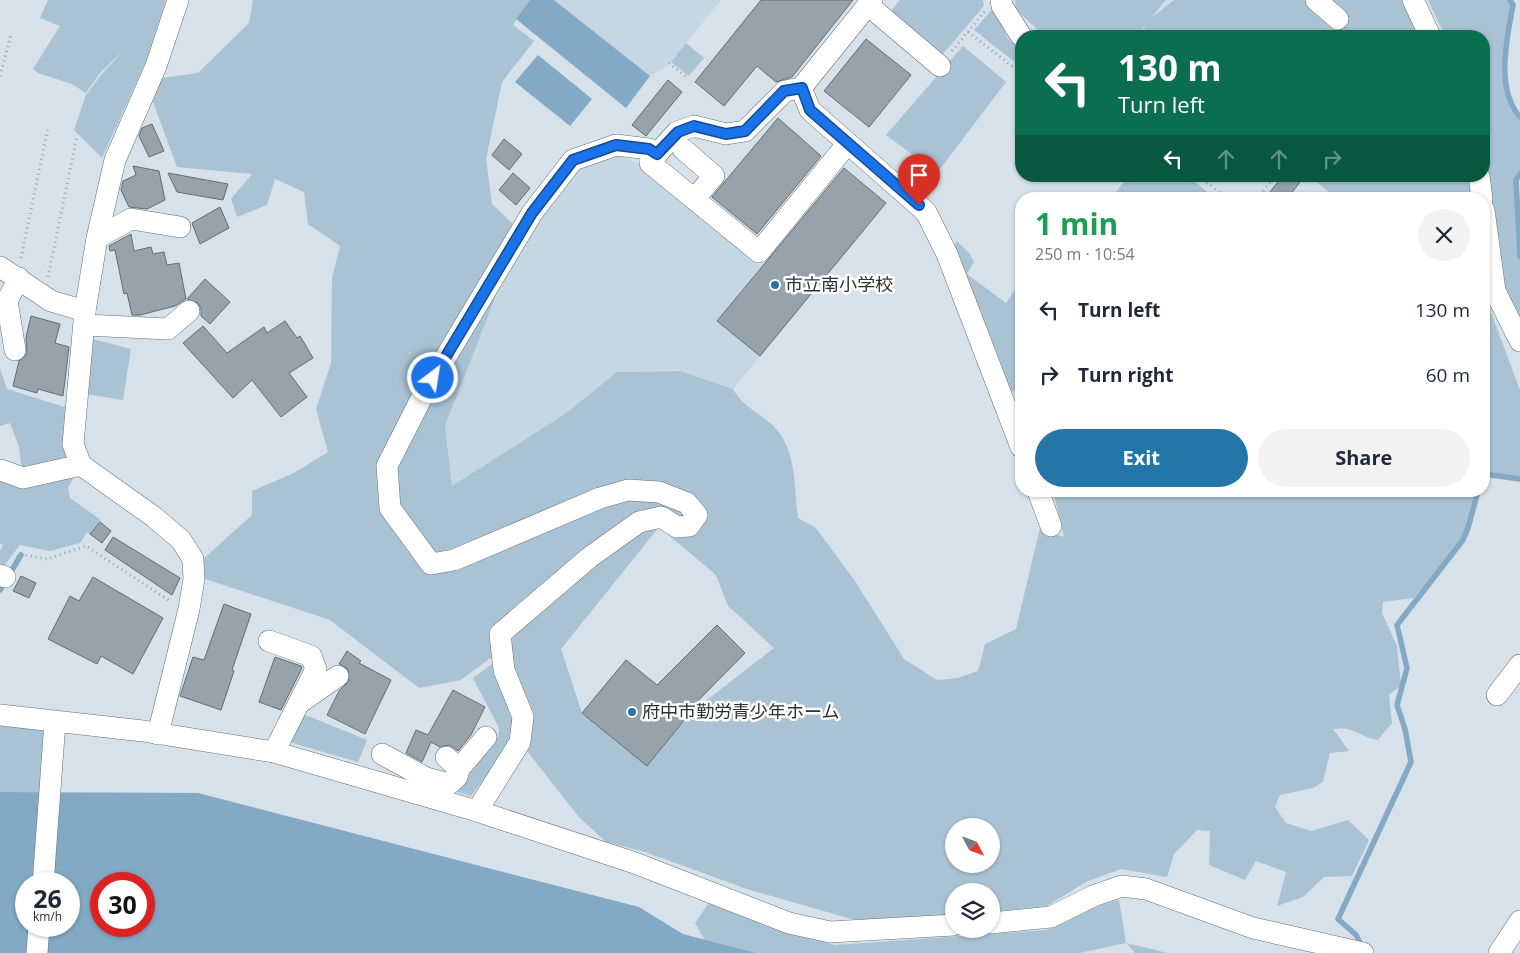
<!DOCTYPE html>
<html lang="en">
<head>
<meta charset="utf-8">
<style>
	:root { --surface:#fff; --page:#f2f2f3; --text:#1f2937; --muted:#747a83; --accent:#2376a7 }
	body { margin:0; font-family:"Open Sans","Noto Sans JP",sans-serif; background:var(--page); color:var(--text); height:100vh; display:flex; flex-direction:column; font-size:19px; white-space:nowrap }
	* { box-sizing:border-box; margin:0 }
	p { font-size:16px; color:var(--muted) }
	.icon { flex:none; width:28px; height:28px; fill:none; stroke:currentColor; stroke-width:2; stroke-linecap:round; stroke-linejoin:round }
	.map { position:relative; flex:1; overflow:hidden }
	.sheet { position:absolute; left:1015px; top:192px; width:475px; height:305px; display:flex; flex-direction:column; background:var(--surface); border-radius:20px; box-shadow:0 1px 4px #0004 }
	.sheet>* { flex:none }
	.hud { position:absolute; left:1015px; top:30px; width:475px; height:152px; border-radius:20px; box-shadow:0 1px 4px #0004; background:#0b6e4f; color:#fff; overflow:hidden }
	.needle { width:32px; rotate:131deg }
	.controls { position:absolute; left:945px; top:818px; display:grid; gap:10px }
	.controls a { display:grid; place-items:center; width:55px; height:55px; border-radius:50%; background:var(--surface); box-shadow:0 1px 4px #0004; font-size:25px }
	.speed { position:absolute; left:15px; top:872px; display:flex; gap:10px; font-size:25px; font-weight:700; text-align:center }
	.speed>* { display:grid; place-content:center; width:65px; height:65px; border-radius:50%; background:var(--surface); box-shadow:0 1px 4px #0004; line-height:1 }
	.speed small { font-size:12px; font-weight:400 }
	.speed .limit { border:8px solid #d22; background:#fff; color:#111 }
	.pin { position:absolute; display:grid; place-items:center; width:42px; height:42px; color:#fff; margin:-51px -21px; border-radius:50% 50% 50% 0; rotate:-45deg; box-shadow:0 0 5px #0007 }
	.pin .icon { rotate:45deg }
	.me { position:absolute; width:55px; margin:-28px; rotate:31deg; stroke-linejoin:round; filter:drop-shadow(0 0 4px #0008) }
	.turn { display:flex; align-items:center; gap:18px; height:105px; padding:0 20px; font-size:22px }
	.turn .icon { width:65px; height:65px; stroke-width:2.5 }
	.turn b { display:block; font-size:35px; line-height:42px }
	.lanes { display:flex; align-items:center; height:48px; padding:0 20px; background:#0003; justify-content:center; gap:25px; direction:ltr }
	.lanes .off { opacity:.35 }
	.round { display:grid; place-items:center; flex:none; width:52px; height:52px; border-radius:26px; background:var(--page) }
	.headline { display:flex; align-items:center; justify-content:space-between; height:85px; padding:0 20px }
	h1 { font-size:30px; font-weight:700; line-height:38px; color:#1e9e55 }
	.cta { display:flex; gap:10px; margin-top:auto; padding:10px 20px }
	.cta a { flex:1; height:58px; border-radius:30px; background:var(--accent); color:#fff; font-size:20px; font-weight:700; line-height:58px; text-align:center }
	.cta a+a { background:var(--page); color:var(--text) }
	ul { padding:0; list-style:none }
	li { display:flex; align-items:center; gap:15px; height:65px; padding:0 20px }
	li div { flex:1 }
	li b { display:block; font-size:19px }
	li em { font-style:normal }
	.map>svg:first-child { display:block }
	.built { fill:#c5d7e3 }
	.green { fill:#a9c3d5; fill-rule:evenodd }
	.water { fill:#83a9c5; fill-rule:evenodd }
	.lines { fill:none; stroke-linecap:round; stroke-linejoin:round }
	.stream { stroke:#83a9c5; stroke-width:5.5 }
	.building { fill:#98a2aa; stroke:#626c73 }
	.minor-casing { stroke:#656f76; stroke-width:22 }
	.path { stroke:#9ba3aa; stroke-width:3; stroke-dasharray:1 4; stroke-linecap:butt }
	.minor { stroke:#fff; stroke-width:21 }
	.route-casing { stroke:#114b97; stroke-width:12 }
	.route { stroke:#1a73e8; stroke-width:9 }
	.poi-dot { fill:#2376a7; stroke:#fff; stroke-width:2 }
	.labels { text-anchor:middle; stroke-width:5; stroke-linejoin:round; paint-order:stroke }
	.poi-label { font-size:18px; fill:#2e3235; stroke:#fff; text-anchor:start }
</style>
</head>
<body>
<div class="map">
<svg width="1520" height="953" viewBox="0 0 1520 953">
	<rect width="100%" height="100%" fill="#d6e1e9"/>
	<g class="built">
		<path d="M 554,0 L 721,0 L 668,65 L 650,76 Z"/>
		<path d="M 613,153 L 636,163 L 644,159 L 645,166 L 761,266 L 717,321 L 760,356 L 733,389 L 677,370 L 617,372 L 565,414 L 452,486 L 445,426 L 494,301 L 533,221 L 574,172 Z"/>
	</g>
	<g class="green">
		<path d="M 48,0 L 166,0 L 147,59 L 102,158 L 74,130 L 86,95 L 102,74 L 124,50 L 100,73 L 86,93 L 72,84 L 38,73 L 33,69 L 60,26 L 40,18 Z"/>
		<path d="M 253,0 L 530,0 L 513,25 L 534,41 L 502,82 L 486,159 L 492,204 L 516,227 L 514,237 L 494,301 L 445,426 L 452,486 L 565,414 L 617,372 L 680,371 L 733,389 C 743,407 762,414 776,429 C 797,452 794,489 798,518 L 816,528 L 855,581 L 904,659 L 937,680 L 958,678 L 978,671 L 985,644 L 1016,629 L 1040,528 L 1064,537 L 1053,491 L 1479,491 L 1463,538 L 1414,598 L 1383,602 L 1382,613 L 1397,646 L 1401,685 L 1389,695 L 1392,723 L 1378,740 C 1357,736 1354,726 1333,729 L 1349,751 L 1330,753 L 1323,782 L 1313,788 L 1280,795 L 1275,807 L 1286,823 L 1311,831 L 1348,820 L 1369,840 L 1352,876 L 1324,877 L 1303,897 L 1277,906 L 1286,872 L 1256,861 L 1245,880 L 1209,865 L 1210,831 L 1197,830 L 1174,854 L 1167,877 L 1121,869 L 1086,882 L 1047,906 L 991,912 L 991,891 L 954,891 L 954,915 L 905,919 L 851,919 L 747,889 L 645,852 L 606,842 L 579,817 L 520,742 L 531,707 L 507,657 L 489,659 L 461,680 L 419,688 L 330,620 L 205,579 L 202,560 L 252,515 L 252,491 L 294,473 L 328,452 L 316,409 L 331,363 L 332,278 L 340,246 L 308,224 L 304,192 L 275,179 L 267,205 L 237,217 L 231,199 L 252,174 L 177,167 L 152,99 L 161,78 L 198,73 L 249,23 ZM 659,527 L 716,575 L 728,606 L 774,648 L 690,713 L 647,766 L 582,713 L 561,649 ZM 954,826 L 991,826 L 991,864 L 954,864 Z"/>
		<path d="M 900,0 L 983,0 L 984,6 L 942,55 L 889,14 Z"/>
		<path d="M 1015,0 L 1166,0 L 1151,18 L 1174,0 L 1307,0 L 1336,24 L 1337,36 L 1140,36 L 1146,24 L 1137,36 L 1045,36 L 1016,10 Z"/>
		<path d="M 1323,0 L 1407,0 L 1426,36 L 1344,36 L 1343,18 Z"/>
		<path d="M 1428,0 L 1510,0 L 1513,5 L 1507,36 L 1506,86 L 1520,117 L 1520,174 L 1516,180 L 1520,256 L 1520,323 L 1507,297 L 1500,270 L 1484,129 L 1484,36 L 1445,36 Z"/>
		<path d="M 994,7 L 1007,37 L 1021,53 L 1021,67 L 974,30 Z"/>
		<path d="M 686,43 L 704,58 L 689,76 L 671,62 Z"/>
		<path d="M 963,46 L 1006,82 L 937,173 L 886,135 Z"/>
		<path d="M 1129,176 L 1188,176 L 1216,199 L 1110,199 Z"/>
		<path d="M 1310,176 L 1474,176 L 1478,199 L 1327,199 L 1330,193 Z"/>
		<path d="M 957,241 L 969,253 L 974,262 L 967,274 L 1006,303 L 1015,290 L 1021,294 L 1021,389 L 1011,392 L 951,250 Z"/>
		<path d="M 1484,299 L 1486,299 L 1520,390 L 1520,478 L 1507,475 L 1484,477 Z"/>
		<path d="M 92,339 L 131,349 L 123,400 L 86,394 Z"/>
		<path d="M 0,368 L 7,389 L 68,408 L 69,456 L 65,466 L 22,472 L 19,447 L 10,423 L 0,426 Z"/>
		<path d="M 76,473 L 68,488 L 70,498 L 101,520 L 89,534 L 87,532 L 80,543 L 50,551 L 20,545 L 0,571 L 0,552 L 3,545 L 0,543 L 0,476 Z"/>
		<path d="M 496,661 L 517,721 L 503,755 L 471,796 L 455,791 L 470,764 L 498,737 L 499,728 L 473,678 Z"/>
		<path d="M 303,714 L 367,740 L 358,762 L 289,742 Z"/>
		<path d="M 0,722 L 47,730 L 49,792 L 0,792 Z"/>
		<path d="M 711,900 L 801,935 L 835,945 L 1047,930 C 1071,920 1094,905 1119,900 L 1126,943 L 1168,953 L 1135,953 L 1126,943 L 1079,953 L 749,953 L 707,944 L 695,923 Z"/>
	</g>
	<g class="water">
		<path d="M 530,0 L 554,0 L 650,76 L 626,108 L 516,19 Z"/>
		<path d="M 538,55 L 592,99 L 570,126 L 515,82 Z"/>
		<path d="M 0,792 L 198,793 L 639,907 L 683,934 L 756,953 L 0,953 ZM 26,884 L 69,884 L 69,926 L 26,926 ZM 101,884 L 144,884 L 144,926 L 101,926 Z"/>
	</g>
	<g class="lines">
		<g class="stream">
			<path d="M 1510,0 L 1513,5 C 1507,38 1495,89 1520,117"/>
			<path d="M 1520,174 L 1516,180 L 1520,256"/>
			<path d="M 1484,475 L 1484,474 L 1520,479"/>
			<path d="M 0,590 L 21,555"/>
			<path d="M 1362,947 L 1356,935 L 1338,919 L 1411,762 L 1405,729 L 1397,705 L 1407,668 L 1397,625 L 1463,540 L 1468,528 L 1478,491"/>
		</g>
	</g>
	<g class="building">
		<path d="M 761,0 L 853,0 L 792,77 L 776,82 L 757,66 L 724,106 L 695,82 Z"/>
		<path d="M 866,39 L 911,75 L 869,127 L 824,91 Z"/>
		<path d="M 668,80 L 682,92 L 646,136 L 632,125 Z"/>
		<path d="M 778,118 L 821,156 L 757,234 L 712,197 Z"/>
		<path d="M 152,124 L 164,151 L 149,157 L 139,136 L 142,128 Z"/>
		<path d="M 504,139 L 522,154 L 509,170 L 492,155 Z"/>
		<path d="M 133,166 L 159,171 L 165,200 L 147,209 L 129,207 L 121,190 L 123,181 L 136,175 Z"/>
		<path d="M 844,168 L 886,203 L 760,356 L 717,321 Z"/>
		<path d="M 168,173 L 228,184 L 223,200 L 177,192 Z"/>
		<path d="M 513,173 L 530,188 L 516,205 L 499,190 Z"/>
		<path d="M 1283,176 L 1293,176 L 1300,182 L 1287,199 L 1264,199 Z"/>
		<path d="M 220,207 L 229,228 L 200,244 L 192,223 Z"/>
		<path d="M 131,234 L 134,251 L 151,247 L 153,254 L 164,252 L 167,265 L 179,263 L 186,299 L 175,306 L 140,315 L 132,315 L 127,293 L 124,294 L 115,250 L 110,251 L 109,246 Z"/>
		<path d="M 205,279 L 230,302 L 210,324 L 201,316 L 201,308 L 198,303 L 187,299 Z"/>
		<path d="M 31,316 L 60,324 L 55,343 L 69,347 L 63,396 L 38,389 L 37,393 L 13,386 L 19,361 L 27,354 L 26,337 Z"/>
		<path d="M 285,321 L 297,338 L 300,336 L 313,358 L 289,373 L 307,397 L 281,417 L 252,380 L 233,398 L 183,343 L 203,326 L 227,353 L 264,327 L 267,333 Z"/>
		<path d="M 100,522 L 111,531 L 102,543 L 90,534 Z"/>
		<path d="M 113,537 L 180,578 L 172,595 L 105,550 Z"/>
		<path d="M 21,576 L 36,583 L 29,598 L 13,591 Z"/>
		<path d="M 93,577 L 163,618 L 133,674 L 101,656 L 97,664 L 48,639 L 70,596 L 79,601 Z"/>
		<path d="M 224,604 L 251,614 L 232,670 L 234,671 L 221,710 L 180,696 L 193,657 L 204,660 Z"/>
		<path d="M 717,625 L 745,653 L 688,711 L 690,713 L 647,766 L 582,713 L 626,660 L 657,685 Z"/>
		<path d="M 347,651 L 361,661 L 359,663 L 391,680 L 365,734 L 327,715 L 339,691 L 349,681 L 348,669 L 339,664 Z"/>
		<path d="M 275,657 L 301,666 L 302,668 L 281,710 L 259,702 Z"/>
		<path d="M 453,690 L 485,707 L 471,735 L 458,751 L 449,745 L 440,747 L 431,742 L 422,762 L 406,753 L 416,730 L 428,735 Z"/>
	</g>
	<g class="lines">
		<g class="minor-casing">
			<g id="minor">
				<path d="M 872,0 L 801,88 L 810,110 L 926,212 L 947,254 L 1021,447"/>
				<path d="M 1001,0 L 1002,6 L 1021,36"/>
				<path d="M 1316,0 L 1338,19"/>
				<path d="M 1413,0 L 1430,36"/>
				<path d="M 868,5 L 940,66"/>
				<path d="M 683,149 L 714,176 L 695,198"/>
				<path d="M 657,154 L 650,163 L 759,252 L 848,143"/>
				<path d="M 1479,176 L 1482,199"/>
				<path d="M 1484,210 L 1495,291 L 1520,341"/>
				<path d="M 97,238 L 131,219 L 180,227"/>
				<path d="M 0,267 L 51,301 L 85,311"/>
				<path d="M 85,325 L 168,329 L 189,311"/>
				<path d="M 15,350 L 7,301 L 19,278"/>
				<path d="M 0,470 L 23,478 L 81,465"/>
				<path d="M 1038,491 L 1051,526"/>
				<path d="M 0,575 L 5,577"/>
				<path d="M 269,641 L 311,656 L 316,669 L 274,752"/>
				<path d="M 1497,695 L 1520,665"/>
				<path d="M 301,702 L 338,676"/>
				<path d="M 0,715 L 143,731 L 274,752 L 477,811 L 635,863 L 789,923 L 830,932 L 954,925"/>
				<path d="M 158,734 L 189,609 L 194,579 L 193,559 L 181,540 L 154,517 L 81,465 L 73,444 L 85,311 L 97,238 L 115,160 L 156,66 L 178,0"/>
				<path d="M 382,754 L 426,778"/>
				<path d="M 446,757 L 459,769"/>
				<path d="M 423,795 L 426,778 L 449,784 L 457,777 L 459,769 L 486,737"/>
				<path d="M 477,811 L 520,742 L 523,717 L 504,670 L 500,634 L 590,557 L 639,522 L 661,517 L 677,527 L 689,526 L 697,515 L 687,503 L 659,492 L 628,490 L 600,498 L 454,560 L 431,564 L 390,508 L 387,466 L 423,395 L 532,213 L 573,160 L 616,145 L 649,149 L 657,154 L 677,132 L 694,126 L 726,134 L 745,131 L 785,91 L 801,88"/>
				<path d="M 43,884 L 55,722"/>
				<path d="M 991,923 L 1051,917 L 1093,896 L 1122,886 L 1146,889 L 1253,928 L 1363,953"/>
				<path d="M 37,953 L 39,926"/>
				<path d="M 1499,953 L 1520,921"/>
			</g>
		</g>
		<g class="path">
			<path d="M 968,32 L 1021,73"/>
			<path d="M 952,51 L 985,11"/>
			<path d="M 669,63 L 688,78"/>
			<path d="M 0,76 L 11,35"/>
			<path d="M 1199,176 L 1227,199"/>
			<path d="M 1257,199 L 1275,176"/>
			<path d="M 21,258 L 48,127"/>
			<path d="M 48,277 L 77,136"/>
			<path d="M 15,561 L 19,554 L 47,559 L 86,546 L 170,601"/>
		</g>
		<use href="#minor" class="minor"/>
	</g>
	<g class="lines">
		<g class="route-casing">
			<path id="route" d="M 433,378 L 532,213 L 573,160 L 616,145 L 649,149 L 657,154 L 678,132 L 694,126 L 726,134 L 745,131 L 784,91 L 802,88 L 810,110 L 919,205"/>
		</g>
		<use href="#route" class="route"/>
	</g>
	<g class="poi-dot">
		<circle cx="775" cy="285" r="5"/>
		<circle cx="632" cy="712" r="5"/>
	</g>
	<g class="labels">
		<g class="poi-label">
			<text x="785" y="291">市立南小学校</text>
			<text x="642" y="718">府中市勤労青少年ホーム</text>
		</g>
	</g>
</svg>
<div class="controls">
<a><svg class="needle" viewBox="-14 -14 28 28"><path d="M0-13l5 13h-10z" fill="#e53935"/><path d="M0 13l5-13h-10z" fill="#747a83"/></svg></a>
<a><svg class="icon" aria-label="layers" viewBox="0 0 24 24"><path d="M12 4l9 5-9 5-9-5zM3 14l9 5 9-5"/></svg></a>
</div>
<div class="speed"><div>26<small>km/h</small></div><div class="limit">30</div></div>
<div class="pin" style="left:919px;top:205px;background:#d93025"><svg class="icon" aria-label="arrive" viewBox="0 0 24 24"><path d="M6 21V4h12l-3 4 3 4H6"/></svg></div>
<svg class="me" style="left:433px;top:378px" viewBox="-20 -20 40 40"><circle r="17" fill="#1a73e8" stroke="#fff" stroke-width="3"/><path d="M0-11L8 9 0 5-8 9z" fill="#fff"/></svg>
<div class="hud">
<div class="turn"><svg class="icon" aria-label="left" viewBox="0 0 24 24"><path d="M17 20v-9H6M10 6l-5 5 5 5"/></svg><div><b>130 m</b>Turn left</div></div>
<div class="lanes"><svg class="icon" aria-label="left" viewBox="0 0 24 24"><path d="M17 20v-9H6M10 6l-5 5 5 5"/></svg><svg class="icon off" aria-label="ahead" viewBox="0 0 24 24"><path d="M12 20V5M6 11l6-6 6 6"/></svg><svg class="icon off" aria-label="ahead" viewBox="0 0 24 24"><path d="M12 20V5M6 11l6-6 6 6"/></svg><svg class="icon off" aria-label="right" viewBox="0 0 24 24"><path d="M7 20v-9h11M14 6l5 5-5 5"/></svg></div>
</div>
<section class="sheet">
<div class="headline"><div><h1>1 min</h1><p>250 m · 10:54</p></div><a class="round"><svg class="icon" aria-label="close" viewBox="0 0 24 24"><path d="M6 6l12 12M18 6L6 18"/></svg></a></div>
<ul>
<li><svg class="icon" aria-label="left" viewBox="0 0 24 24"><path d="M17 20v-9H6M10 6l-5 5 5 5"/></svg><div><b>Turn left</b></div><em>130 m</em></li>
<li><svg class="icon" aria-label="right" viewBox="0 0 24 24"><path d="M7 20v-9h11M14 6l5 5-5 5"/></svg><div><b>Turn right</b></div><em>60 m</em></li>
</ul>
<div class="cta"><a>Exit</a><a>Share</a></div>
</section>
</div>
</body>
</html>
